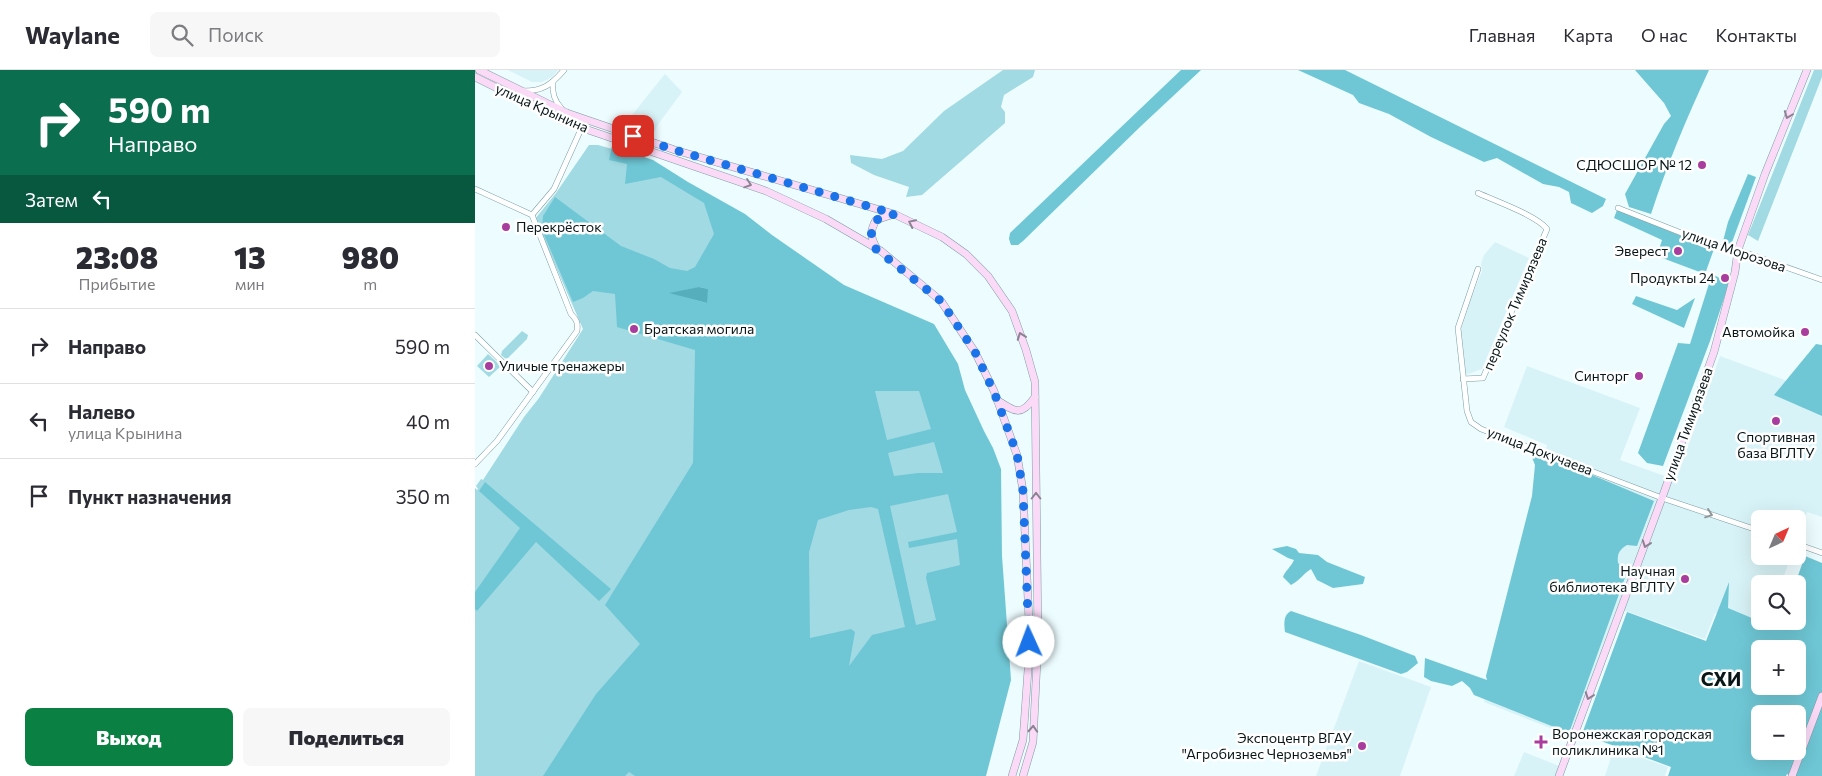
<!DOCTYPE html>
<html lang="ru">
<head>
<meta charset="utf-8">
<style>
	:root { --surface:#fff; --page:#f7f7f7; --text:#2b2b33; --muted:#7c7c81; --line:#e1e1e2; --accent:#0b8043 }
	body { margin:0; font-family:Commissioner,sans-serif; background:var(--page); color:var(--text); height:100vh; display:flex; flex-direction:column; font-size:19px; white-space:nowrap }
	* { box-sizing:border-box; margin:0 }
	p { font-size:16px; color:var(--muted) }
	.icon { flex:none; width:28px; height:28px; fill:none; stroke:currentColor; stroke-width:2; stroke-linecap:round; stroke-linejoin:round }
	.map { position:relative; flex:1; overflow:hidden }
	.side { display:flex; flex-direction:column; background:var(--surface); width:475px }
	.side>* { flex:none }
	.banner { background:#0b6e4f; color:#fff; overflow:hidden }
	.needle { width:32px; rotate:44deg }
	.buttons { position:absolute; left:1276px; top:440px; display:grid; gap:10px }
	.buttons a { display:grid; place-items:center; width:55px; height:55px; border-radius:8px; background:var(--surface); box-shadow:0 5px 20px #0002; font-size:25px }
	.pin { position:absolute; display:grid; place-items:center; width:42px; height:42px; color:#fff; margin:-21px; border-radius:10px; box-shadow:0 2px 8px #0006 }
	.me { position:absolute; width:55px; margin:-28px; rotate:358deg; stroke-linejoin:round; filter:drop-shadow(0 0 4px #0008) }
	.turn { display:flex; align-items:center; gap:18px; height:105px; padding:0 25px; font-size:22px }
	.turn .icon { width:65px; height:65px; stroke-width:2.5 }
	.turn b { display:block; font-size:35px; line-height:42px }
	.then { display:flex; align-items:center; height:48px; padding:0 25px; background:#0003; gap:10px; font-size:19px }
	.eta { display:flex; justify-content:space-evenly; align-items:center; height:85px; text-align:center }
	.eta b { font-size:30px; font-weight:800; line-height:35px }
	.action { display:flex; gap:10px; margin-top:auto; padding:10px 25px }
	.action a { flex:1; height:58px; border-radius:8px; background:var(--accent); color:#fff; font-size:20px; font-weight:800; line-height:58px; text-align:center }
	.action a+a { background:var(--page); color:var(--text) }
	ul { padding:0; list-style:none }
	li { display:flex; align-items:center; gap:15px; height:75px; padding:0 25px; border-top:1px solid var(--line) }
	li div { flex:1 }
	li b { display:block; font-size:19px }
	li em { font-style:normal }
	header { display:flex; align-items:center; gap:30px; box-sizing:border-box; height:70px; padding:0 25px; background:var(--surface); border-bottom:1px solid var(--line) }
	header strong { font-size:24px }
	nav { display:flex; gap:28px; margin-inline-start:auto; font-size:18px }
	.search { width:350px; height:45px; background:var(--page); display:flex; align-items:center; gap:12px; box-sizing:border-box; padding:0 18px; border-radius:8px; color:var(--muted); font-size:19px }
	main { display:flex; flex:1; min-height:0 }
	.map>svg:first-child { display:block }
	.built { fill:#d8f3f7 }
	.green { fill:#a1dae3 }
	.forest { fill:#6fc7d5; fill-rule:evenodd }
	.water { fill:#56aebd }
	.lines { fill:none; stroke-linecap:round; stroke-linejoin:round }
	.minor-casing { stroke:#7a9da3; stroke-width:6 }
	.secondary-casing { stroke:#7a9da3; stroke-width:8 }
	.minor { stroke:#fff; stroke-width:5 }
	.secondary { stroke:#fadaf7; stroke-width:7 }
	.oneway { stroke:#8d8293 }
	.oneway2 { stroke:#909697 }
	.route { stroke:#1a73e8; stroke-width:9; stroke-dasharray:0 16.2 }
	.poi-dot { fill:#a83d9e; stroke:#fff; stroke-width:2 }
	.labels { text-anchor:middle; stroke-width:5; stroke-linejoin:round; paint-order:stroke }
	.street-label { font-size:14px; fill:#081618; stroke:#fff }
	.poi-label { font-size:14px; fill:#081618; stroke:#fff; text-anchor:end }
	.district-label { font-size:19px; font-weight:bold; fill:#081618; stroke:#fff }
</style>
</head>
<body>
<header>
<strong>Waylane</strong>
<div class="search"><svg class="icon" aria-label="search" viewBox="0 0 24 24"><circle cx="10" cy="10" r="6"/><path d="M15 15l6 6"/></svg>Поиск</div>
<nav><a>Главная</a><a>Карта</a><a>О нас</a><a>Контакты</a></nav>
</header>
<main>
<section class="side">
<div class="banner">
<div class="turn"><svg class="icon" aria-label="right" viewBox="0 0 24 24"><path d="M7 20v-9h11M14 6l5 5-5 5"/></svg><div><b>590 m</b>Направо</div></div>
<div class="then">Затем<svg class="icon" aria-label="left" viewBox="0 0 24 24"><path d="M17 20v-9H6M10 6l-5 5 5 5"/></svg></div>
</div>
<div class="eta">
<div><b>23:08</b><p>Прибытие</p></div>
<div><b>13</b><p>мин</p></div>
<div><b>980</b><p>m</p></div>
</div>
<ul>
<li><svg class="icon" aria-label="right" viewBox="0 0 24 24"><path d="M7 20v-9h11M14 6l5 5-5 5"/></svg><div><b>Направо</b></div><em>590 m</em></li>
<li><svg class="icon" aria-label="left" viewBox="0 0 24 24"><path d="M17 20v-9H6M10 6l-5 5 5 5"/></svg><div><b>Налево</b><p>улица Крынина</p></div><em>40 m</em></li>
<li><svg class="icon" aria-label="arrive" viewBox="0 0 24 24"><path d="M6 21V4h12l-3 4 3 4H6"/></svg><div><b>Пункт назначения</b></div><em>350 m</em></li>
</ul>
<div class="action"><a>Выход</a><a>Поделиться</a></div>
</section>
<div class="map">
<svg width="1347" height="706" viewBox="0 0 1347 706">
	<rect width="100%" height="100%" fill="#edfcff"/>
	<g class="built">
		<path d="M 33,0 L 83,0 L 77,7 L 67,12 L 57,12 Z"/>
		<path d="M 190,4 L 207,22 L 184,53 L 178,64 L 149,55 Z"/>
		<path d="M 1020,172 L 1054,188 L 1007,299 L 991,305 L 988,293 L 986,260 L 996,228 L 1007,201 L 1006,194 L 1009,185 Z"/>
		<path d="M 1245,286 L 1347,324 L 1347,447 L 1332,442 L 1323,468 L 1322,449 L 1285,449 L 1285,486 L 1316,486 L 1306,514 L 1285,514 L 1285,551 L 1292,551 L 1288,561 L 1240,543 L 1230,569 L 1142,538 L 1096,666 L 1009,632 L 1072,375 L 1029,357 L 1052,296 L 1165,338 L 1145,390 L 1201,410 Z"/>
		<path d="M 884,591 L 956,617 L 925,706 L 841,706 Z"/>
		<path d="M 1139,678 L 1193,697 L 1190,706 L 1130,706 Z"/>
		<path d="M 1049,682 L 1084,696 L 1081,706 L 1039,706 Z"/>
	</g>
	<g class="green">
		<path d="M 528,0 L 560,0 L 558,7 L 529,25 L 526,37 L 530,42 L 530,53 L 447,125 L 431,127 L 434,117 L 399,105 L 376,93 L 375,85 L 407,89 L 428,81 L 469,41 Z"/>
		<path d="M 1339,0 L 1347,0 L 1347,7 L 1283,171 L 1273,165 Z"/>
		<path d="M 114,75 L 123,75 L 159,85 L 305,178 L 522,397 L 509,706 L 0,706 L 0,418 L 2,420 L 3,419 L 1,416 L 6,409 L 8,410 L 49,347 L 64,328 L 108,259 L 60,149 L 81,123 Z"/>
		<path d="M 47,261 L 53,265 L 52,269 L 33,288 L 31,289 L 26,285 L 27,281 Z"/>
		<path d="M 13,284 L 26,296 L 14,307 L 2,296 Z"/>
	</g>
	<g class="forest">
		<path d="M 706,0 L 726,0 L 666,56 L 548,171 L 543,175 L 536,175 L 534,169 L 535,163 Z"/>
		<path d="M 823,0 L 870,0 L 1131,129 L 1128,136 L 1117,143 L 1096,133 L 1094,122 L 1084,117 L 1068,114 L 1022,88 L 1009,92 L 956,67 L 914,44 L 884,33 L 878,25 Z"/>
		<path d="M 1160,0 L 1234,0 C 1212,47 1192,95 1176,144 L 1154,137 L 1150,124 L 1189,54 L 1196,46 L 1189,33 Z"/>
		<path d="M 137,76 L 178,90 L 213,112 L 270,144 L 297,165 L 369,215 L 459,254 L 483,294 L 490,320 L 509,361 L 518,378 L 526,399 L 527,486 L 536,610 L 511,706 L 160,706 L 154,702 L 150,706 L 68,706 L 121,624 L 165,574 L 130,535 L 218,393 L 220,280 L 142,257 L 140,224 L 118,221 L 108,228 L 98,232 L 67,160 L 68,146 L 80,127 L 146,176 L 179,189 L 195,198 L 212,201 L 220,197 L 239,164 L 229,133 L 186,107 L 150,114 L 152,94 L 134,90 ZM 225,217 L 233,219 L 231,233 L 196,223 ZM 400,321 L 444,321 L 456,359 L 412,370 ZM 459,372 L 468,403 L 443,403 L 419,406 L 413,383 ZM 473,424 L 482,462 L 433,472 L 434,478 L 482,469 L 485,495 L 452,503 L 451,508 L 461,550 L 441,555 L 415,436 ZM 396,437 L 403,439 L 430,557 L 397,565 L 374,596 L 380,562 L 376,559 L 335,568 L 334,482 L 343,450 L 374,440 Z"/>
		<path d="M 1273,104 L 1281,107 L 1256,175 L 1247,175 L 1253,152 Z"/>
		<path d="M 1142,140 L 1239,179 L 1230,204 L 1182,186 L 1187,170 L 1139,148 Z"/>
		<path d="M 1237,204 L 1254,213 L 1235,271 L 1188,396 L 1172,393 L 1163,383 L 1203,273 L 1215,274 Z"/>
		<path d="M 1161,226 L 1202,240 L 1220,228 L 1209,258 L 1157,234 Z"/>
		<path d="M 1341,274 L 1347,275 L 1347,346 L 1299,325 Z"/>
		<path d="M 1065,383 L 1179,431 L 1162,476 L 1152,475 C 1144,480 1142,484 1143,493 L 1152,502 L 1094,663 L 999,625 L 995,618 L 987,611 L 977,616 L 956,611 L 949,607 L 950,588 L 1012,610 L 1011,606 L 1057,426 L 1060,395 L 1056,385 Z"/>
		<path d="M 10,412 L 136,519 L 124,531 L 61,472 L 2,541 L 0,539 L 0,522 L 45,458 L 4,421 Z"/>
		<path d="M 812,476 L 821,479 L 824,483 L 843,485 L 852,492 L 890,507 L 888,514 L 858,518 L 842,510 L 836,499 C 828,504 824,511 816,515 L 808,507 C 810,501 816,497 819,490 L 813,488 L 797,479 Z"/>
		<path d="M 1330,486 L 1347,493 L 1347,706 L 1318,706 L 1312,704 L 1311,706 L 1193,706 L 1196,697 L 1107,664 L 1152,542 L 1231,571 L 1254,512 L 1253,538 L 1303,559 L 1306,551 L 1322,551 L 1322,514 L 1320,514 ZM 1285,579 L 1322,579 L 1322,616 L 1285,616 ZM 1285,644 L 1322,644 L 1322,681 L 1285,681 Z"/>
		<path d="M 816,541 L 886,565 L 940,586 L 943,593 L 932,602 L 926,604 L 810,562 C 809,554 808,545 816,541 Z"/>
	</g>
	<path class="water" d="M 224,217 L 233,219 L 232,233 L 194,223 Z"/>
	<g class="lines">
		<g class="minor-casing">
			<g id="minor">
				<path d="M 78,13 C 77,23 79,30 86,38"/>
				<path d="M 48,21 C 68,21 76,15 89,0"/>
				<path d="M 0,119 L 57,145 L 79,119 L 107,57"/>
				<path d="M 1143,138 L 1242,177 L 1263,180 L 1347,210"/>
				<path d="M 1003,199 L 983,258 L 992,341 L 996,352 L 1006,359 L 1187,428 L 1285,461"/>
				<path d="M 0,265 L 58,322"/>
				<path d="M 988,309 L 1008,308 L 1072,159 C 1061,145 1020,131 1003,123"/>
				<path d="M 0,394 L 22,371 L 102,261 C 103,253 102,250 96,244 L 57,145"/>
				<path d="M 1322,474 L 1347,483"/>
			</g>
		</g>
		<g class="secondary-casing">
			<g id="secondary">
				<path d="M 4,0 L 92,43 L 200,80 L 419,144 L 467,167 L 491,184 L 513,206 L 537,241 L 551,280 L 560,312 L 563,570 L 558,672 L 548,706"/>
				<path d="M 0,7 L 90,52 L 291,121 L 351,149 L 406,181 L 466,231 L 500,282 L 519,321 L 542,385 L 548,421 L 555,572 L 548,670 L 537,706"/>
				<path d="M 401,177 C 395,166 395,161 401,150 L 419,144"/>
				<path d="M 522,330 C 540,342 546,347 560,327"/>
				<path d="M 1084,706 L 1187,428 L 1239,282 L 1260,202 L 1263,180 L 1290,104 L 1332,0"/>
				<path d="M 1317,706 L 1347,626"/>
			</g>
		</g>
		<use href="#minor" class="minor"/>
		<use href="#secondary" class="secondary"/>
	</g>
	<defs><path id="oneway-chevron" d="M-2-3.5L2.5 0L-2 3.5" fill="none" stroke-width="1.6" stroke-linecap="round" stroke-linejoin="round" transform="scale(1.25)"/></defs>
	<g class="oneway">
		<use href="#oneway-chevron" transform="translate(1313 45) rotate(111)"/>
		<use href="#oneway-chevron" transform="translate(273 114) rotate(19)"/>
		<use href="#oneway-chevron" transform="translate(437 153) rotate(-154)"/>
		<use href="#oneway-chevron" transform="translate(546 266) rotate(-110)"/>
		<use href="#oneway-chevron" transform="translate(561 426) rotate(-90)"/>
		<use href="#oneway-chevron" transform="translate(1171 474) rotate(110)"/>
		<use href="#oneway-chevron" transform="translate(1114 626) rotate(110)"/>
		<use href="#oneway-chevron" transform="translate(558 659) rotate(-87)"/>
	</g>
	<use class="oneway2" href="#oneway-chevron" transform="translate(1234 444) rotate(19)"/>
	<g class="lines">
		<path class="route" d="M 158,66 L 200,80 L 420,144 L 401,150 C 394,161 396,167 401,179 L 466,231 L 500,282 L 519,322 L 542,384 L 548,421 L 554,572"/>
	</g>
	<g class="poi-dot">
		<circle cx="1227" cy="95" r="5"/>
		<circle cx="31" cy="157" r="5"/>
		<circle cx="1203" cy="181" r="5"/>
		<circle cx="1250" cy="208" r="5"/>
		<circle cx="159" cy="259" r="5"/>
		<circle cx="1330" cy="262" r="5"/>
		<circle cx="14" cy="296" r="5"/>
		<circle cx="1164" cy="306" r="5"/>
		<circle cx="1301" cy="351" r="5"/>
		<circle cx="1210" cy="509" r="5"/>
		<path d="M1063.5 664.5h5v5h5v5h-5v5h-5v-5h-5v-5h5z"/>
		<circle cx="887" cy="676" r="5"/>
	</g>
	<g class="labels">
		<g class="street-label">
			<text transform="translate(67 38) rotate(24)" y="5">улица Крынина</text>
			<text transform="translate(1259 180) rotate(19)" y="5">улица Морозова</text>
			<text transform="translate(1040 234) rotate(-67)" y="5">переулок Тимирязева</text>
			<text transform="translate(1213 354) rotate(-70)" y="5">улица Тимирязева</text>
			<text transform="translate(1065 381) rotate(21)" y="5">улица Докучаева</text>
		</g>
		<g class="poi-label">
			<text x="1217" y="100">СДЮСШОР № 12</text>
			<text x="41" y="162" text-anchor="start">Перекрёсток</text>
			<text x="1193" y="186">Эверест</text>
			<text x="1240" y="213">Продукты 24</text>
			<text x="169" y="264" text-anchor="start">Братская могила</text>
			<text x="1320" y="267">Автомойка</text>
			<text x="24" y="301" text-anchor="start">Уличые тренажеры</text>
			<text x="1154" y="311">Синторг</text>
			<text x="1301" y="372" text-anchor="middle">Спортивная<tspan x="1301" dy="16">база ВГЛТУ</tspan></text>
			<text x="1200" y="506">Научная<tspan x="1200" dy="16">библиотека ВГЛТУ</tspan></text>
			<text x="1077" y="669" text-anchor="start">Воронежская городская<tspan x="1077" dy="16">поликлиника №1</tspan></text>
			<text x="877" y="673">Экспоцентр ВГАУ<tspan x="877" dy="16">"Агробизнес Черноземья"</tspan></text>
		</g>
		<g class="district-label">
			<text x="1246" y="616">СХИ</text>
		</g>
	</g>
</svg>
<div class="buttons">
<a><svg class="needle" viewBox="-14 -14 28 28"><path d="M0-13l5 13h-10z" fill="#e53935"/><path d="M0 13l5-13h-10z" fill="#7c7c81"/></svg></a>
<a><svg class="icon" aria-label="search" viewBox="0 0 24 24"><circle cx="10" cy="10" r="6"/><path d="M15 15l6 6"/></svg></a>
<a>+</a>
<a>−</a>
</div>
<div class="pin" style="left:158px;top:66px;background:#d93025"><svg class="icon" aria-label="arrive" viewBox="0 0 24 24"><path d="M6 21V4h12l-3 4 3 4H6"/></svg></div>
<svg class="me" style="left:554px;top:572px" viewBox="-20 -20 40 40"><circle r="19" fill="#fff"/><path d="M0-13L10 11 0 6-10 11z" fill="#1a73e8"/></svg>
</div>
</main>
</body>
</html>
